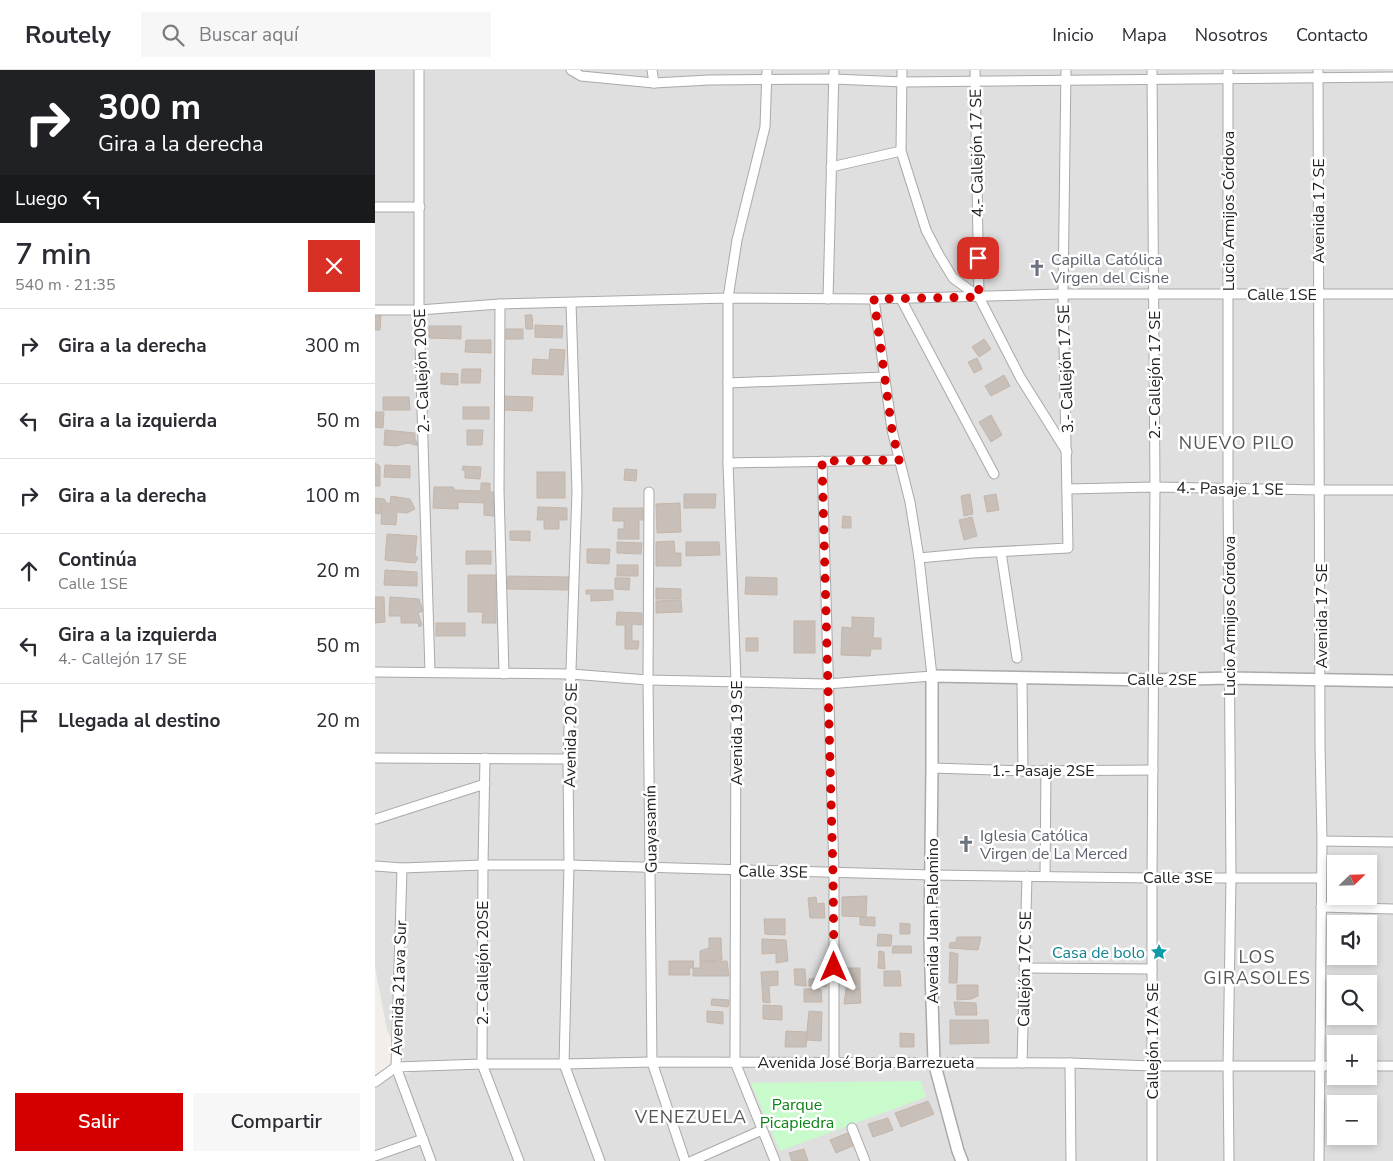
<!DOCTYPE html>
<html lang="es">
<head>
<meta charset="utf-8">
<style>
	:root { --surface:#fff; --page:#f7f7f7; --text:#2b2b33; --muted:#7c7c81; --line:#e1e1e2; --accent:#d40000 }
	body { margin:0; font-family:"Nunito Sans",sans-serif; background:var(--page); color:var(--text); height:100vh; display:flex; flex-direction:column; font-size:19px; white-space:nowrap }
	* { box-sizing:border-box; margin:0 }
	p { font-size:16px; color:var(--muted) }
	.icon { flex:none; width:28px; height:28px; fill:none; stroke:currentColor; stroke-width:2; stroke-linecap:round; stroke-linejoin:round }
	.map { position:relative; flex:1; overflow:hidden }
	.details { display:flex; flex-direction:column; background:var(--surface); width:375px }
	.details>* { flex:none }
	.guide { background:#202124; color:#fff; overflow:hidden }
	.needle { width:32px; rotate:67deg }
	.buttons { position:absolute; left:952px; top:785px; display:grid; gap:10px }
	.buttons a { display:grid; place-items:center; width:50px; height:50px; border-radius:0px; background:var(--surface); box-shadow:0 2px 8px #0003; font-size:25px }
	.pin { position:absolute; display:grid; place-items:center; width:42px; height:42px; color:#fff; margin:-21px; border-radius:10px; box-shadow:0 2px 8px #0006 }
	.me { position:absolute; width:55px; margin:-28px; rotate:0deg; stroke-linejoin:round; filter:drop-shadow(0 0 4px #0008) }
	.turn { display:flex; align-items:center; gap:18px; height:105px; padding:0 15px; font-size:22px }
	.turn .icon { width:65px; height:65px; stroke-width:2.5 }
	.turn b { display:block; font-size:35px; line-height:42px }
	.then { display:flex; align-items:center; height:48px; padding:0 15px; background:#0003; gap:10px; font-size:19px }
	.round { display:grid; place-items:center; flex:none; width:52px; height:52px; border-radius:0px; background:var(--page) }
	.headline { display:flex; align-items:center; justify-content:space-between; height:85px; padding:0 15px }
	h1 { font-size:30px; font-weight:600; line-height:38px }
	.action { display:flex; gap:10px; margin-top:auto; padding:10px 15px }
	.action a { flex:1; height:58px; border-radius:0px; background:var(--accent); color:#fff; font-size:20px; font-weight:600; line-height:58px; text-align:center }
	.action a+a { background:var(--page); color:var(--text) }
	ul { padding:0; list-style:none }
	li { display:flex; align-items:center; gap:15px; height:75px; padding:0 15px; border-top:1px solid var(--line) }
	li div { flex:1 }
	li b { display:block; font-size:19px }
	li em { font-style:normal }
	header { display:flex; align-items:center; gap:30px; box-sizing:border-box; height:70px; padding:0 25px; background:var(--surface); border-bottom:1px solid var(--line) }
	header strong { font-size:24px }
	nav { display:flex; gap:28px; margin-inline-start:auto; font-size:18px }
	.search { width:350px; height:45px; background:var(--page); display:flex; align-items:center; gap:12px; box-sizing:border-box; padding:0 18px; border-radius:0px; color:var(--muted); font-size:19px }
	main { display:flex; flex:1; min-height:0 }
	.map>svg:first-child { display:block }
	.residential { fill:#e0dfdf; fill-rule:evenodd }
	.park { fill:#c8facc }
	.building { fill:#c7bfb8; stroke:#c4b6ab }
	.lines { fill:none; stroke-linecap:round; stroke-linejoin:round }
	.minor-casing { stroke:#a9a9a9; stroke-width:11 }
	.tertiary-casing { stroke:#a9a9a9; stroke-width:14 }
	.minor { stroke:#fff; stroke-width:9 }
	.tertiary { stroke:#fff; stroke-width:11 }
	.route { stroke:#d40000; stroke-width:9; stroke-dasharray:0 16.2 }
	.labels { text-anchor:middle; stroke-width:5; stroke-linejoin:round; paint-order:stroke }
	.street-label { font-size:16px; fill:#222; stroke:#fff }
	.worship-label { font-size:16px; fill:#5b616d; stroke:#fff; text-anchor:start }
	.culture-label { font-size:16px; fill:#0d838f; stroke:#fff; text-anchor:end }
	.park-label { font-size:16px; fill:#0c8416; stroke:#fff }
	.neighbourhood-label { font-size:18px; letter-spacing:1px; fill:#555; stroke:#fff }
</style>
</head>
<body>
<header>
<strong>Routely</strong>
<div class="search"><svg class="icon" aria-label="search" viewBox="0 0 24 24"><circle cx="10" cy="10" r="6"/><path d="M15 15l6 6"/></svg>Buscar aquí</div>
<nav><a>Inicio</a><a>Mapa</a><a>Nosotros</a><a>Contacto</a></nav>
</header>
<main>
<section class="details">
<div class="guide">
<div class="turn"><svg class="icon" aria-label="right" viewBox="0 0 24 24"><path d="M7 20v-9h11M14 6l5 5-5 5"/></svg><div><b>300 m</b>Gira a la derecha</div></div>
<div class="then">Luego<svg class="icon" aria-label="left" viewBox="0 0 24 24"><path d="M17 20v-9H6M10 6l-5 5 5 5"/></svg></div>
</div>
<div class="headline"><div><h1>7 min</h1><p>540 m · 21:35</p></div><a class="round" style="background:#d93025;color:#fff"><svg class="icon" aria-label="close" viewBox="0 0 24 24"><path d="M6 6l12 12M18 6L6 18"/></svg></a></div>
<ul>
<li><svg class="icon" aria-label="right" viewBox="0 0 24 24"><path d="M7 20v-9h11M14 6l5 5-5 5"/></svg><div><b>Gira a la derecha</b></div><em>300 m</em></li>
<li><svg class="icon" aria-label="left" viewBox="0 0 24 24"><path d="M17 20v-9H6M10 6l-5 5 5 5"/></svg><div><b>Gira a la izquierda</b></div><em>50 m</em></li>
<li><svg class="icon" aria-label="right" viewBox="0 0 24 24"><path d="M7 20v-9h11M14 6l5 5-5 5"/></svg><div><b>Gira a la derecha</b></div><em>100 m</em></li>
<li><svg class="icon" aria-label="ahead" viewBox="0 0 24 24"><path d="M12 20V5M6 11l6-6 6 6"/></svg><div><b>Continúa</b><p>Calle 1SE</p></div><em>20 m</em></li>
<li><svg class="icon" aria-label="left" viewBox="0 0 24 24"><path d="M17 20v-9H6M10 6l-5 5 5 5"/></svg><div><b>Gira a la izquierda</b><p>4.- Callejón 17 SE</p></div><em>50 m</em></li>
<li><svg class="icon" aria-label="arrive" viewBox="0 0 24 24"><path d="M6 21V4h12l-3 4 3 4H6"/></svg><div><b>Llegada al destino</b></div><em>20 m</em></li>
</ul>
<div class="action"><a>Salir</a><a>Compartir</a></div>
</section>
<div class="map">
<svg width="1018" height="1091" viewBox="0 0 1018 1091">
	<rect width="100%" height="100%" fill="#f2efe9"/>
	<path class="residential" d="M 0,0 L 1018,0 L 1018,1091 L 0,1091 L 0,1010 L 35,1003 L 12,960 L 0,897 ZM 961,794 L 994,794 L 994,826 L 961,826 ZM 961,854 L 994,854 L 994,886 L 961,886 ZM 961,914 L 994,914 L 994,946 L 961,946 ZM 961,974 L 994,974 L 994,1006 L 961,1006 ZM 961,1034 L 994,1034 L 994,1066 L 961,1066 Z"/>
	<path class="park" d="M 546,1011 L 551,1027 L 405,1081 L 376,1013 Z"/>
	<g class="building">
		<path d="M 0,245 L 6,245 L 5,260 L 0,260 Z"/>
		<path d="M 150,245 L 157,245 L 158,259 L 151,259 Z"/>
		<path d="M 160,255 L 188,256 L 187,268 L 160,267 Z"/>
		<path d="M 54,256 L 86,256 L 86,269 L 54,268 Z"/>
		<rect x="131" y="259" width="17" height="10"/>
		<path d="M 609,269 L 616,279 L 604,287 L 597,277 Z"/>
		<path d="M 91,270 L 116,270 L 116,283 L 90,282 Z"/>
		<path d="M 175,279 L 190,280 L 188,305 L 157,304 L 158,289 L 174,290 Z"/>
		<path d="M 602,288 L 607,299 L 599,303 L 593,292 Z"/>
		<path d="M 87,299 L 106,299 L 105,313 L 86,313 Z"/>
		<path d="M 66,303 L 83,304 L 83,315 L 66,314 Z"/>
		<path d="M 629,305 L 635,316 L 616,326 L 610,316 Z"/>
		<path d="M 128,326 L 158,327 L 157,341 L 128,340 Z"/>
		<path d="M 8,327 L 34,327 L 35,340 L 8,340 Z"/>
		<rect x="88" y="337" width="26" height="12"/>
		<path d="M 0,342 L 9,342 L 8,358 L 0,357 Z"/>
		<path d="M 616,345 L 627,365 L 616,372 L 604,352 Z"/>
		<path d="M 10,360 L 40,363 L 40,369 L 44,376 L 33,373 L 21,376 L 9,375 Z"/>
		<path d="M 92,360 L 108,360 L 107,375 L 92,375 Z"/>
		<path d="M 0,393 L 5,396 L 5,416 L 0,416 Z"/>
		<path d="M 10,395 L 35,396 L 35,408 L 9,407 Z"/>
		<path d="M 88,396 L 106,397 L 105,409 L 90,408 L 90,400 L 87,400 Z"/>
		<path d="M 250,399 L 262,400 L 261,411 L 249,410 Z"/>
		<rect x="162" y="402" width="28" height="26"/>
		<path d="M 106,413 L 115,413 L 115,421 L 119,423 L 119,446 L 109,445 L 109,433 L 83,432 L 83,439 L 58,438 L 59,417 L 78,417 L 80,420 L 106,421 Z"/>
		<path d="M 309,424 L 341,424 L 340,438 L 309,438 Z"/>
		<path d="M 595,424 L 598,444 L 589,446 L 586,426 Z"/>
		<path d="M 621,424 L 624,440 L 612,442 L 609,426 Z"/>
		<path d="M 16,426 L 35,429 L 40,439 L 32,443 L 22,442 L 21,455 L 6,454 L 7,436 L 5,444 L 0,443 L 0,428 L 9,429 L 12,433 L 15,434 Z"/>
		<path d="M 305,433 L 306,462 L 282,463 L 281,434 Z"/>
		<path d="M 163,437 L 192,438 L 192,450 L 184,450 L 184,459 L 169,459 L 169,450 L 162,450 Z"/>
		<path d="M 238,438 L 268,438 L 268,450 L 264,450 L 264,469 L 243,469 L 243,459 L 249,459 L 249,451 L 238,451 Z"/>
		<path d="M 468,446 L 476,447 L 476,458 L 467,458 Z"/>
		<path d="M 597,447 L 602,466 L 589,470 L 584,450 Z"/>
		<path d="M 135,461 L 155,461 L 155,471 L 135,470 Z"/>
		<path d="M 12,464 L 42,466 L 40,485 L 43,488 L 40,493 L 10,490 Z"/>
		<path d="M 299,471 L 300,483 L 306,483 L 306,496 L 281,496 L 281,472 Z"/>
		<path d="M 242,472 L 267,473 L 266,484 L 242,483 Z"/>
		<path d="M 311,472 L 344,472 L 345,485 L 311,486 Z"/>
		<path d="M 212,479 L 235,479 L 234,494 L 212,493 Z"/>
		<rect x="91" y="481" width="25" height="13"/>
		<rect x="242" y="495" width="21" height="11"/>
		<path d="M 10,500 L 42,502 L 42,516 L 9,515 Z"/>
		<path d="M 93,505 L 121,505 L 121,553 L 107,553 L 108,542 L 93,542 Z"/>
		<path d="M 133,506 L 194,507 L 194,520 L 132,519 Z"/>
		<path d="M 371,507 L 402,508 L 402,525 L 370,524 Z"/>
		<path d="M 240,508 L 255,508 L 254,520 L 240,519 Z"/>
		<path d="M 281,518 L 306,519 L 306,529 L 281,529 Z"/>
		<path d="M 211,520 L 238,520 L 238,530 L 216,531 L 216,524 L 211,524 Z"/>
		<path d="M 0,527 L 9,527 L 10,552 L 0,553 Z"/>
		<path d="M 15,527 L 44,529 L 48,541 L 43,543 L 47,555 L 44,557 L 43,553 L 26,553 L 26,546 L 14,546 Z"/>
		<path d="M 306,530 L 307,542 L 281,543 L 281,531 Z"/>
		<path d="M 242,542 L 267,543 L 267,555 L 257,554 L 257,571 L 264,571 L 263,579 L 250,579 L 250,555 L 241,555 Z"/>
		<path d="M 477,547 L 499,548 L 498,568 L 506,568 L 506,579 L 496,579 L 495,586 L 466,585 L 467,557 L 477,558 Z"/>
		<rect x="419" y="551" width="21" height="32"/>
		<rect x="61" y="553" width="29" height="13"/>
		<rect x="371" y="568" width="12" height="13"/>
		<path d="M 492,826 L 491,847 L 467,846 L 467,827 Z"/>
		<path d="M 441,827 L 442,834 L 449,833 L 450,848 L 435,848 L 433,828 Z"/>
		<path d="M 485,847 L 500,847 L 500,856 L 485,855 Z"/>
		<path d="M 389,849 L 410,849 L 410,865 L 390,864 Z"/>
		<path d="M 525,853 L 535,854 L 535,864 L 525,864 Z"/>
		<path d="M 503,864 L 517,865 L 516,876 L 502,876 Z"/>
		<path d="M 582,867 L 606,867 L 603,880 L 574,878 L 575,873 L 581,872 Z"/>
		<path d="M 334,868 L 346,868 L 347,890 L 325,891 L 325,881 L 334,878 Z"/>
		<path d="M 387,869 L 411,870 L 413,891 L 401,893 L 401,883 L 387,884 Z"/>
		<path d="M 518,876 L 536,876 L 537,883 L 517,883 Z"/>
		<path d="M 504,881 L 509,882 L 510,899 L 503,898 Z"/>
		<path d="M 575,882 L 583,884 L 582,913 L 574,913 Z"/>
		<path d="M 294,891 L 319,891 L 318,898 L 314,898 L 315,905 L 294,905 Z"/>
		<path d="M 352,891 L 354,906 L 318,906 L 318,898 L 325,898 L 325,892 Z"/>
		<rect x="471" y="898" width="14" height="21"/>
		<path d="M 419,899 L 430,899 L 431,916 L 420,915 Z"/>
		<path d="M 403,901 L 403,915 L 394,916 L 395,933 L 388,932 L 386,902 Z"/>
		<path d="M 509,901 L 525,901 L 526,916 L 509,916 Z"/>
		<path d="M 450,908 L 452,917 L 434,916 L 434,909 Z"/>
		<path d="M 582,915 L 603,915 L 603,926 L 596,929 L 582,930 Z"/>
		<path d="M 429,919 L 446,919 L 447,932 L 429,932 Z"/>
		<path d="M 471,919 L 485,919 L 486,933 L 469,934 Z"/>
		<path d="M 337,929 L 354,930 L 353,937 L 336,935 Z"/>
		<path d="M 579,932 L 601,933 L 602,945 L 581,945 Z"/>
		<path d="M 388,935 L 407,936 L 407,950 L 388,949 Z"/>
		<path d="M 332,941 L 348,942 L 348,954 L 332,952 Z"/>
		<path d="M 434,941 L 447,942 L 446,971 L 431,970 Z"/>
		<path d="M 575,950 L 613,950 L 614,973 L 575,974 Z"/>
		<path d="M 411,961 L 432,962 L 431,977 L 410,977 Z"/>
		<path d="M 525,963 L 539,964 L 539,977 L 525,977 Z"/>
		<path d="M 553,1031 L 559,1044 L 526,1057 L 520,1043 Z"/>
		<path d="M 513,1048 L 518,1060 L 498,1067 L 493,1054 Z"/>
		<path d="M 475,1062 L 480,1075 L 461,1083 L 455,1070 Z"/>
		<path d="M 429,1079 L 433,1091 L 417,1091 L 414,1083 Z"/>
	</g>
	<g class="lines">
		<g class="minor-casing">
			<g id="minor">
				<path d="M 44,0 L 44,240 L 55,602"/>
				<path d="M 196,0 L 206,6 L 279,13 L 334,10 L 459,9 L 528,12 L 1018,7"/>
				<path d="M 277,0 L 279,13"/>
				<path d="M 392,0 L 390,57 L 362,170 L 353,228 L 353,393 L 361,612 L 360,992 L 400,1091"/>
				<path d="M 527,0 L 526,81 L 551,160 L 564,185 L 578,208 L 604,227 L 645,307 L 692,382"/>
				<path d="M 600,0 L 604,227"/>
				<path d="M 853,0 L 853,417 L 856,807 L 853,995 L 854,1091"/>
				<path d="M 943,0 L 945,675 L 947,771 L 944,1091"/>
				<path d="M 456,97 L 526,81"/>
				<path d="M 0,137 L 45,137"/>
				<path d="M 453,229 L 459,0"/>
				<path d="M 526,229 L 619,404"/>
				<path d="M 196,233 L 202,421 L 193,689 L 194,795 L 189,994 L 225,1091"/>
				<path d="M 125,234 L 124,420 L 129,604"/>
				<path d="M 0,240 L 44,240 L 125,234 L 353,228 L 499,229 L 688,224 L 1018,224"/>
				<path d="M 353,313 L 509,307"/>
				<path d="M 447,391 L 459,803 L 459,992"/>
				<path d="M 353,393 L 524,390"/>
				<path d="M 692,419 L 780,417 L 945,420 L 1018,420"/>
				<path d="M 274,422 L 273,610 L 277,992 L 310,1091"/>
				<path d="M 626,482 L 642,588"/>
				<path d="M 544,488 L 598,483 L 693,478 L 688,224 L 691,0"/>
				<path d="M 0,602 L 196,604 L 273,610 L 452,614 L 557,606 L 544,488 L 535,432 L 517,360 L 499,229"/>
				<path d="M 647,608 L 648,701"/>
				<path d="M 0,688 L 193,689"/>
				<path d="M 110,688 L 108,795 L 107,994 L 144,1091"/>
				<path d="M 557,698 L 648,701 L 778,700"/>
				<path d="M 1,749 L 110,714"/>
				<path d="M 947,771 L 1018,772"/>
				<path d="M 0,796 L 27,798 L 108,795 L 194,795 L 556,805 L 777,808 L 946,808"/>
				<path d="M 27,798 L 21,997 L 56,1091"/>
				<path d="M 670,806 L 671,700"/>
				<path d="M 946,837 L 1018,839"/>
				<path d="M 649,898 L 777,899"/>
				<path d="M 647,993 L 652,806"/>
				<path d="M 695,993 L 696,1091"/>
				<path d="M 994,996 L 1018,996"/>
				<path d="M 21,997 L 107,994 L 189,994 L 277,992 L 695,993 L 777,996 L 961,996"/>
				<path d="M 0,1012 L 21,997"/>
				<path d="M 477,1058 L 490,1091"/>
				<path d="M 0,1086 L 48,1069"/>
				<path d="M 317,1091 L 387,1060"/>
				<path d="M 777,1091 L 777,808 L 780,417 L 777,0"/>
			</g>
		</g>
		<g class="tertiary-casing">
			<path id="tertiary" d="M 587,1091 L 583,1081 L 559,992 L 555,870 L 557,698 L 557,606 L 779,610 L 854,608 L 1018,611"/>
		</g>
		<use href="#minor" class="minor"/>
		<use href="#tertiary" class="tertiary"/>
	</g>
	<g class="lines">
		<path class="route" d="M 459,897 L 458,803 L 447,391 L 524,390 L 517,360 L 499,229 L 604,227 L 603,188"/>
	</g>
	<defs>
		<g id="church-bare" transform="scale(1.35)"><path d="M-1.2-6h2.4v3.5h3.3v2.4h-3.3V6h-2.4V-.1h-3.3v-2.4h3.3Z" fill="#6b7280" stroke="#fff" stroke-width="2.5" paint-order="stroke"/></g>
		<g id="sight-bare" transform="scale(1.35)"><path d="M0-6L1.8-2.2L6-1.7L2.9 1.2L3.7 5.4L0 3.3L-3.7 5.4L-2.9 1.2L-6-1.7L-1.8-2.2Z" fill="#0f9aa8" stroke="#fff" stroke-width="2.5" paint-order="stroke"/></g>
	</defs>
	<g fill-rule="evenodd">
		<use href="#church-bare" x="662" y="198"/>
		<use href="#church-bare" x="591" y="774"/>
		<use href="#sight-bare" x="784" y="882"/>
	</g>
	<g class="labels">
		<g class="street-label">
			<text transform="translate(601 83) rotate(-91)" y="6">4.- Callejón 17 SE</text>
			<text transform="translate(853 141) rotate(-90)" y="6">Lucio Armijos Córdova</text>
			<text transform="translate(943 141) rotate(-90)" y="6">Avenida 17 SE</text>
			<text x="907" y="230">Calle 1SE</text>
			<text transform="translate(690 299) rotate(-92)" y="6">3.- Callejón 17 SE</text>
			<text transform="translate(46 301) rotate(-92)" y="6">2.- Callejón 20SE</text>
			<text transform="translate(779 305) rotate(-90)" y="6">2.- Callejón 17 SE</text>
			<text transform="translate(855 418) rotate(1)" y="6">4.- Pasaje 1 SE</text>
			<text transform="translate(854 546) rotate(-90)" y="6">Lucio Armijos Córdova</text>
			<text transform="translate(946 546) rotate(-90)" y="6">Avenida 17 SE</text>
			<text x="787" y="615">Calle 2SE</text>
			<text transform="translate(361 663) rotate(-90)" y="6">Avenida 19 SE</text>
			<text transform="translate(195 665) rotate(-89)" y="6">Avenida 20 SE</text>
			<text x="668" y="706">1.- Pasaje 2SE</text>
			<text transform="translate(275 759) rotate(-91)" y="6">Guayasamín</text>
			<text transform="translate(398 801) rotate(1)" y="6">Calle 3SE</text>
			<text x="803" y="813">Calle 3SE</text>
			<text transform="translate(557 851) rotate(-90)" y="6">Avenida Juan Palomino</text>
			<text transform="translate(107 893) rotate(-90)" y="6">2.- Callejón 20SE</text>
			<text transform="translate(649 899) rotate(-89)" y="6">Callejón 17C SE</text>
			<text transform="translate(23 918) rotate(-88)" y="6">Avenida 21ava Sur</text>
			<text transform="translate(777 971) rotate(-90)" y="6">Callejón 17A SE</text>
			<text x="491" y="998">Avenida José Borja Barrezueta</text>
		</g>
		<g class="worship-label">
			<text x="676" y="195">Capilla Católica<tspan x="676" dy="18">Virgen del Cisne</tspan></text>
			<text x="605" y="771">Iglesia Católica<tspan x="605" dy="18">Virgen de La Merced</tspan></text>
		</g>
		<g class="culture-label">
			<text x="770" y="888">Casa de bolo</text>
		</g>
		<g class="park-label">
			<text x="422" y="1040">Parque<tspan x="422" dy="18">Picapiedra</tspan></text>
		</g>
		<g class="neighbourhood-label">
			<text x="862" y="379">NUEVO PILO</text>
			<text x="882" y="893">LOS<tspan x="882" dy="21">GIRASOLES</tspan></text>
			<text x="316" y="1053">VENEZUELA</text>
		</g>
	</g>
</svg>
<div class="buttons">
<a><svg class="needle" viewBox="-14 -14 28 28"><path d="M0-13l5 13h-10z" fill="#e53935"/><path d="M0 13l5-13h-10z" fill="#7c7c81"/></svg></a>
<a><svg class="icon" aria-label="sound" viewBox="0 0 24 24"><path d="M4 9h4l5-4v14l-5-4H4zM17 9q2 3 0 6"/></svg></a>
<a><svg class="icon" aria-label="search" viewBox="0 0 24 24"><circle cx="10" cy="10" r="6"/><path d="M15 15l6 6"/></svg></a>
<a>+</a>
<a>−</a>
</div>
<div class="pin" style="left:603px;top:188px;background:#d93025"><svg class="icon" aria-label="arrive" viewBox="0 0 24 24"><path d="M6 21V4h12l-3 4 3 4H6"/></svg></div>
<svg class="me" style="left:459px;top:897px" viewBox="-20 -20 40 40"><path d="M0-17L14 15 0 8-14 15z" fill="#d40000" stroke="#fff" stroke-width="4"/></svg>
</div>
</main>
</body>
</html>
